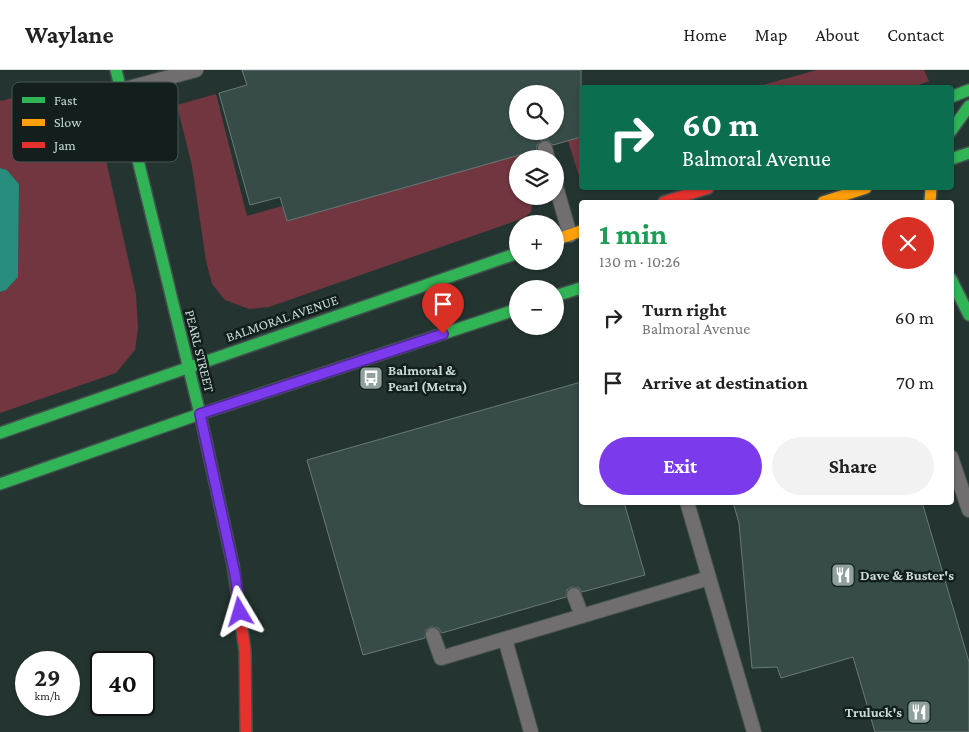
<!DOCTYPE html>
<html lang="en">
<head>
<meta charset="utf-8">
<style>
	:root { --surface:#fff; --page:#f2f2f2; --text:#222; --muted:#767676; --line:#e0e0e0; --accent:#7c3aed }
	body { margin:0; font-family:"Crimson Pro",serif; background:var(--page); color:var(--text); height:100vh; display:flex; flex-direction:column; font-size:19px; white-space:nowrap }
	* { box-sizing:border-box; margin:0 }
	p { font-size:16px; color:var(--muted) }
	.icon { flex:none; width:28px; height:28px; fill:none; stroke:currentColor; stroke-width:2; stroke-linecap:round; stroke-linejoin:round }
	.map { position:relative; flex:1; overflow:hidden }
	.drawer { position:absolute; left:579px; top:130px; width:375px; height:305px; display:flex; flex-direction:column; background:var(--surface); border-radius:5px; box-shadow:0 1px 4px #0004 }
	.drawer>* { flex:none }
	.hud { position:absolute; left:579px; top:15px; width:375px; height:105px; border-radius:5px; box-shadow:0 1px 4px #0004; background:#0b6e4f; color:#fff; overflow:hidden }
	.controls { position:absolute; left:509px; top:15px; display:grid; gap:10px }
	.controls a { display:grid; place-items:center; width:55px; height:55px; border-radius:50%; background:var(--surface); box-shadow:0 1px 4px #0004; font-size:25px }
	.speed { position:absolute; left:15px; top:581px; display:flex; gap:10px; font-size:25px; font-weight:700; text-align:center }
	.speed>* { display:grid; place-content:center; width:65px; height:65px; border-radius:50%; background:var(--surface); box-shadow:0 1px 4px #0004; line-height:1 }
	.speed small { font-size:12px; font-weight:400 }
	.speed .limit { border:2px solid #111; border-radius:8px; background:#fff; color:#111 }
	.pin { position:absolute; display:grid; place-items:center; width:42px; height:42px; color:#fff; margin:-51px -21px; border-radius:50% 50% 50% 0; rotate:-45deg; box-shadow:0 0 5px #0007 }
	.pin .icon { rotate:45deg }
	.me { position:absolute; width:55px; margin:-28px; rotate:353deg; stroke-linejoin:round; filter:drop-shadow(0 0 4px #0008) }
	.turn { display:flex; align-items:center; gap:18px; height:105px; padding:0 20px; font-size:22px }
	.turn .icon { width:65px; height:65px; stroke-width:2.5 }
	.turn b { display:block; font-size:35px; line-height:42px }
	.round { display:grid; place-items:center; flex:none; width:52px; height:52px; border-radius:26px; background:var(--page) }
	.headline { display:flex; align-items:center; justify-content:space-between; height:85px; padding:0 20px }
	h1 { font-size:30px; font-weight:700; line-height:38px; color:#1e9e55 }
	.button { display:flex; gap:10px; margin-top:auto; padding:10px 20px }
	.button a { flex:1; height:58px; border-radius:30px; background:var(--accent); color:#fff; font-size:20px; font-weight:700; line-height:58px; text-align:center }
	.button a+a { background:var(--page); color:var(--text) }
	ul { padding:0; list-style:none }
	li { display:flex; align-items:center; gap:15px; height:65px; padding:0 20px }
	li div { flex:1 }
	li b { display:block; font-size:19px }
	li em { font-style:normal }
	header { display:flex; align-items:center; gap:30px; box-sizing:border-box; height:70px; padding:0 25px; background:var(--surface); border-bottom:1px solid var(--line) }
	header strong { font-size:24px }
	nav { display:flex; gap:28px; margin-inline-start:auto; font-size:18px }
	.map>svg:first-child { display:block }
	.green { fill:#713640 }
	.water { fill:#298d7e }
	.building { fill:#374c48; stroke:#6b7976; fill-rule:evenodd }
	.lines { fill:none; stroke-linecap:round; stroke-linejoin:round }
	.lane-casing { stroke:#44514e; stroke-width:16 }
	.fast-casing { stroke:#44514e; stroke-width:14 }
	.slow-casing { stroke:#44514e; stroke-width:14 }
	.jam-casing { stroke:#44514e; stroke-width:14 }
	.lane { stroke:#706e6e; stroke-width:14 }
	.fast { stroke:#30b455; stroke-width:11 }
	.slow { stroke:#ff9f0a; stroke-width:11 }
	.jam { stroke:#e5322d; stroke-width:11 }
	.route-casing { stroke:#51269a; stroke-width:12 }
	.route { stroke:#7c3aed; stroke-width:9 }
	.labels { text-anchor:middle; stroke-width:5; stroke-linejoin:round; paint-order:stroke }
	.street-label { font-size:14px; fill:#cadbd7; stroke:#121f1c }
	.poi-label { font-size:14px; font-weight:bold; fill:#cadbd7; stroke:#121f1c; text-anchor:start }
	.key { fill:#121f1c; stroke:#495754; stroke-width:1 }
	.key-label { font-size:14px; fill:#cadbd7 }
</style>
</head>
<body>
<header>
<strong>Waylane</strong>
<nav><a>Home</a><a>Map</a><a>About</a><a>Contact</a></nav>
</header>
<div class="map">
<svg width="969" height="662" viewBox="0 0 969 662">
	<rect width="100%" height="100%" fill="#243531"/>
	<g class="green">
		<path d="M 817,0 L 924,0 L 929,11 L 911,18 L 756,17 Z"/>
		<path d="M 77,13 L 91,23 L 136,224 L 138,258 L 135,280 L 116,303 L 0,343 L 0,222 L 6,220 L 18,207 L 19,114 L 7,100 L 0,98 L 0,30 L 1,31 L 64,14 Z"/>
		<path d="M 216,24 L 247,146 L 282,136 L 287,151 L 522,84 L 524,89 L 518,89 L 518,126 L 533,126 L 531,142 L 524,148 L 269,237 L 249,239 L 225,230 L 212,214 L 206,191 L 192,96 L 177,35 Z"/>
		<path d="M 581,67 L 581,112 L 568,71 Z"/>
	</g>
	<path class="water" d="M 0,98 L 7,100 L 19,114 L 18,207 L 6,220 L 0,222 Z"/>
	<g class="building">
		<path d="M 242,0 L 581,0 L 581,67 L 553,75 L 548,70 L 542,70 L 537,75 L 537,80 L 287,151 L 280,127 L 250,135 L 219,23 L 247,15 ZM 518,24 L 555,24 L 555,61 L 518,61 Z"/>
		<path d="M 581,312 L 581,432 L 624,432 L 645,505 L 582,522 L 579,518 L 571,517 L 567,520 L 566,527 L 442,563 L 438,558 L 431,557 L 426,560 L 425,568 L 363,585 L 307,390 Z"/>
		<path d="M 733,432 L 922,432 L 969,592 L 969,662 L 875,662 L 853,587 L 781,608 L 777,597 L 752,598 L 739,453 Z"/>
	</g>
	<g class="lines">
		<g class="lane-casing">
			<g id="lane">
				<path d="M 121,20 L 196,0"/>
				<path d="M 545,78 L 548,89"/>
				<path d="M 555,113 L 570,165"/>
				<path d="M 951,387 L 969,440"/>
				<path d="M 687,432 L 754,662"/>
				<path d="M 574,525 L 582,546"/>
				<path d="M 433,565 L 441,588 L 709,508"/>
				<path d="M 505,569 L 531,662"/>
			</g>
		</g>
		<g class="fast-casing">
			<g id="fast">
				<path d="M 116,0 L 200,344 L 233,495"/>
				<path d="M 951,27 L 969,20"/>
				<path d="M 951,61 L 969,36"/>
				<path d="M 951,89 L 969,83"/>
				<path d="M 951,209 L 969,245"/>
				<path d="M 555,226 L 581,218"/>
				<path d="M 0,363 L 518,183"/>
				<path d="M 0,414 L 200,344 L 518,239"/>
			</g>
		</g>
		<g class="slow-casing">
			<g id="slow">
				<path d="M 823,132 L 866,118"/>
				<path d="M 930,132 L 931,118"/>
				<path d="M 555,170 L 581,161"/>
			</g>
		</g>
		<g class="jam-casing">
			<g id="jam">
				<path d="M 664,132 L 708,118"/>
				<path d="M 233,495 L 245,581 L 246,662"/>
			</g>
		</g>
		<use href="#lane" class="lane"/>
		<use href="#fast" class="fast"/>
		<use href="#slow" class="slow"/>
		<use href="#jam" class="jam"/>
	</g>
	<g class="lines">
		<g class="route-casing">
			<path id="route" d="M 240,542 L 235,504 L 200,344 L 443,264"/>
		</g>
		<use href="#route" class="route"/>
	</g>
	<defs>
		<g id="bus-square" transform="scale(1.25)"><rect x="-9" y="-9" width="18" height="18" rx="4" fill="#90a19d" stroke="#121f1c"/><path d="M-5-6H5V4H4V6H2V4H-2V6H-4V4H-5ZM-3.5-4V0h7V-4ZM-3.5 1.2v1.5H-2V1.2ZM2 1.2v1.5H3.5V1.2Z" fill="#fff"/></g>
		<g id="restaurant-square" transform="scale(1.25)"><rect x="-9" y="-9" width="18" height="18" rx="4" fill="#90a19d" stroke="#121f1c"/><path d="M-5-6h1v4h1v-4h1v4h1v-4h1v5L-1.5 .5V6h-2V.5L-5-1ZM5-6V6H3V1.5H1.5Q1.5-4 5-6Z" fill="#fff"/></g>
	</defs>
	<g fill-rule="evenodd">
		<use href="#bus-square" x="371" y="308"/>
		<use href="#restaurant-square" x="843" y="505"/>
		<use href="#restaurant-square" x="919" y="642"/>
	</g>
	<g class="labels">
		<g class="street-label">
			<text transform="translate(282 248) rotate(-19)" y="5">BALMORAL AVENUE</text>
			<text transform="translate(200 281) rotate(76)" y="5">PEARL STREET</text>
		</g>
		<g class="poi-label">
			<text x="388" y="305">Balmoral &amp;<tspan x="388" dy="16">Pearl (Metra)</tspan></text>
			<text x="860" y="510">Dave &amp; Buster's</text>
			<text x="902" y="647" text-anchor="end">Truluck's</text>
		</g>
	</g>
	<rect x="12" y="12" width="166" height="80" rx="8" class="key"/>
	<rect x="22" y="27" width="23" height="6" fill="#30b455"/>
	<rect x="22" y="49" width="23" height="7" fill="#ff9f0a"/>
	<rect x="22" y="72" width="23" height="6" fill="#e5322d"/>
	<g class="key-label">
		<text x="54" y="35">Fast</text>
		<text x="54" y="57">Slow</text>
		<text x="54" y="80">Jam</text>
	</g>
</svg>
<div class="controls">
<a><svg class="icon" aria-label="search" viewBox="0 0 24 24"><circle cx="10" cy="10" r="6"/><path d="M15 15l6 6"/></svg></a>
<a><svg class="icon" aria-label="layers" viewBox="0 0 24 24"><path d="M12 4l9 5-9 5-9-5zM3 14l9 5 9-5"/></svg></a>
<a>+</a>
<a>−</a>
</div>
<div class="speed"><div>29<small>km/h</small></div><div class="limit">40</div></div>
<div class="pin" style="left:443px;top:264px;background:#d93025"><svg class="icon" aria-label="arrive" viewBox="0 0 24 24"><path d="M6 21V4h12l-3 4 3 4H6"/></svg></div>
<svg class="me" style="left:240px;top:542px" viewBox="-20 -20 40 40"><path d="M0-17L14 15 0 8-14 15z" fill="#7c3aed" stroke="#fff" stroke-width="4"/></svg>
<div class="hud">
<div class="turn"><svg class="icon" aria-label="right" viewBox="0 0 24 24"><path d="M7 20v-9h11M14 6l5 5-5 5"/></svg><div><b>60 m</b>Balmoral Avenue</div></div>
</div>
<section class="drawer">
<div class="headline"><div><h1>1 min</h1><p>130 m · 10:26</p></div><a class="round" style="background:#d93025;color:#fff"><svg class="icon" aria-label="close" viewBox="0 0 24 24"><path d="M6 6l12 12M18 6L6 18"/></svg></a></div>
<ul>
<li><svg class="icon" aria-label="right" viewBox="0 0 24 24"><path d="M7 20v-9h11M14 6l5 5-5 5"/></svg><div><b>Turn right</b><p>Balmoral Avenue</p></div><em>60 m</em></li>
<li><svg class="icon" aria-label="arrive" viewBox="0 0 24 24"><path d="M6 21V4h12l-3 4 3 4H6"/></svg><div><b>Arrive at destination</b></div><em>70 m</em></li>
</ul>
<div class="button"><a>Exit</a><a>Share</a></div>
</section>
</div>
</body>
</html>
